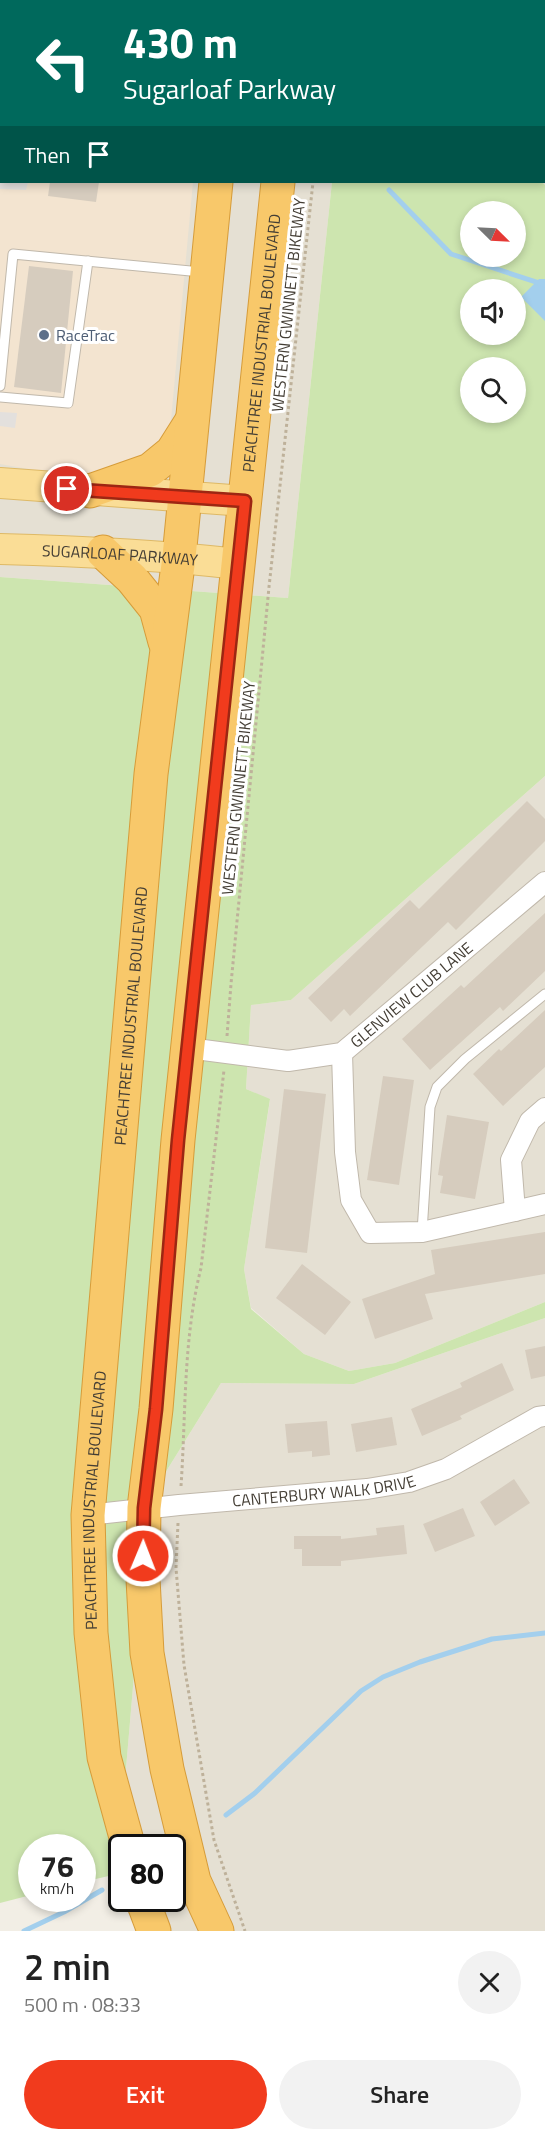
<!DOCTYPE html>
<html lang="en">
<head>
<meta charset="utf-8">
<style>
	:root { --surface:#fff; --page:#f2f2f2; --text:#222; --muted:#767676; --accent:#f13b1d }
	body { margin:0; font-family:"Titillium Web",sans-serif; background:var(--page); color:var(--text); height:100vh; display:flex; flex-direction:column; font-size:22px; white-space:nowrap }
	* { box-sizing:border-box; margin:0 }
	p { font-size:20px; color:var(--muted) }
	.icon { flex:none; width:33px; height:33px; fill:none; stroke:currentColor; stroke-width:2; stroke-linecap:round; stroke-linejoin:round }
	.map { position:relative; height:1931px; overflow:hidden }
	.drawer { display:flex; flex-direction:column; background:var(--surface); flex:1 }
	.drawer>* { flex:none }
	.hud { position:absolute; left:0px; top:0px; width:546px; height:183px; box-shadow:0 3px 9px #0003; background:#00695c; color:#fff; overflow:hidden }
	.needle { width:39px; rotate:114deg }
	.controls { position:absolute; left:460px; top:201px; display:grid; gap:12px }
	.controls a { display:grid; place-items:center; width:66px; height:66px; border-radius:50%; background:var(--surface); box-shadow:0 3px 9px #0003; font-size:30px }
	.speed { position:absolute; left:18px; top:1834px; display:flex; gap:12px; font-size:30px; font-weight:700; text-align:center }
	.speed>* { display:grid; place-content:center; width:78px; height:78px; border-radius:50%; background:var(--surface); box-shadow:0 3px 9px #0003; line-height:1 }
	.speed small { font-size:15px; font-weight:400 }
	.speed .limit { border:3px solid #111; border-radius:9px; background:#fff; color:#111 }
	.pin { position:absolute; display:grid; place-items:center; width:51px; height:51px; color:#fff; margin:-26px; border:3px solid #fff; border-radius:50%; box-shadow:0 2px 6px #0007 }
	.me { position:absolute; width:66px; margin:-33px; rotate:1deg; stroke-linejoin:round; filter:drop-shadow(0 0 4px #0008) }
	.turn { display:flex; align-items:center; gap:21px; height:126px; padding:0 24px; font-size:27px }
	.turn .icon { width:78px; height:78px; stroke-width:2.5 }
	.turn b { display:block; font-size:42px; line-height:51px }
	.then { display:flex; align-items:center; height:57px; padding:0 24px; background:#0003; gap:12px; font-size:22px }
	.round { display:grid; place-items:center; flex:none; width:63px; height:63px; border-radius:32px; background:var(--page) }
	.summary { display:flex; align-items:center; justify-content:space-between; height:102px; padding:0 24px }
	h1 { font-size:36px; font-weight:600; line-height:45px }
	.button { display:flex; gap:12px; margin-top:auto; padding:12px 24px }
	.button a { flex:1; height:69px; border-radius:36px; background:var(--accent); color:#fff; font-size:24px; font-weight:600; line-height:69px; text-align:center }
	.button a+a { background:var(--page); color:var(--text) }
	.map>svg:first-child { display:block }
	.residential { fill:#e5e0d3 }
	.commercial { fill:#f3e4d0 }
	.green { fill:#cde5af; fill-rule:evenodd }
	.parking { fill:#e3e0dd }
	.water { fill:#a3cfed }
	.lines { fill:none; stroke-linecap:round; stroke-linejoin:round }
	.stream { stroke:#a3cfed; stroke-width:5 }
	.building { fill:#d6ccbe }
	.lane-casing { stroke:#c0b8ab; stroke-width:11 }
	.street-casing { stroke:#c0b8ab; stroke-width:22 }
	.primary-casing { stroke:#deb966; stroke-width:32 }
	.highway-casing { stroke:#d69c3a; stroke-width:35 }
	.path { stroke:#beb19a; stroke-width:3; stroke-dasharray:3 3; stroke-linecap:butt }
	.lane { stroke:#fff; stroke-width:9 }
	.street { stroke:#fff; stroke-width:20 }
	.primary { stroke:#fadd96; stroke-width:30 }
	.highway { stroke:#f8c86a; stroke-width:33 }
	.route-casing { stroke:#9d2613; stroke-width:15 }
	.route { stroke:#f13b1d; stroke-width:10 }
	.service-dot { fill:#5c6f8a; stroke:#fff; stroke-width:2 }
	.labels { text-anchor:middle; stroke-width:6; stroke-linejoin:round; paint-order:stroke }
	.street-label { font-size:16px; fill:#443e35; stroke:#fff }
	.service-label { font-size:16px; fill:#4e5e75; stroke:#fff; text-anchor:start }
</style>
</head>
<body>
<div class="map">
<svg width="545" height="1931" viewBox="0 0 545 1931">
	<rect width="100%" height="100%" fill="#f2eee5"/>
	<g class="residential">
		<path d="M 0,0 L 351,0 L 2,2 L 2,182 L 332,182 L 288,598 L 0,577 Z"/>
		<path d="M 431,0 L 545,0 L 545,185 L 542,182 L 544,182 L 544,2 L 430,2 Z"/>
		<path d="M 545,776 L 545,1302 L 395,1363 L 349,1371 L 304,1354 L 251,1308 L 244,1269 L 270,1100 L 246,1089 L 251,1005 L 291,1000 Z"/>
		<path d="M 545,1318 L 545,1931 L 143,1931 L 128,1899 L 172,1899 L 172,1848 L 122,1848 L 121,1884 L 117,1874 L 149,1499 L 221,1383 L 354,1384 Z"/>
	</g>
	<path class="commercial" d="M 0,0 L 210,0 L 2,2 L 2,182 L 193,182 L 171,420 L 160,448 L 106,478 L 57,474 L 0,464 Z"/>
	<path class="green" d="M 332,182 L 542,182 L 545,185 L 545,776 L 291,1000 L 251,1005 L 246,1089 L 270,1099 L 244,1269 L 251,1309 L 304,1354 L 349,1371 L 395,1363 L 545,1302 L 545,1318 L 354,1384 L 221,1383 L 149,1499 L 117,1874 L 83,1882 L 82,1848 L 32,1848 L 31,1895 L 0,1903 L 0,577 L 288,598 ZM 471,212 L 516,212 L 516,256 L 471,256 ZM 471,290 L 516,290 L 516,334 L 471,334 ZM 471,368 L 516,368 L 516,412 L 471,412 Z"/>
	<g class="parking">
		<path d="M 0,0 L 52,1 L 2,2 L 2,182 L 28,182 L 26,190 L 0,189 Z"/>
		<path d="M 0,412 L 17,413 L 15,428 L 0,426 Z"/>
	</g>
	<path class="water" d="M 539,279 L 545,279 L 545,321 L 521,297 Z"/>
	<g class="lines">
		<g class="stream">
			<path d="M 389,190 L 451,254 L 545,285"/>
			<path d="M 226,1815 L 255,1793 L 361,1691 L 383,1677 L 420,1662 L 492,1639 L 545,1633"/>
			<path d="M 24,1931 L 64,1912 L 102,1890"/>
		</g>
	</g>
	<g class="building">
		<path d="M 50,182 L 99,182 L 96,202 L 48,196 Z"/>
		<path d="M 29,266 L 73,271 L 61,393 L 14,387 Z"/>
		<path d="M 527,801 L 545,819 L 545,841 L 456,930 L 448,922 L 350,1016 L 344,1009 L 331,1022 L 308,998 L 410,900 L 419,909 Z"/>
		<path d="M 545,913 L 545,971 L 503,1011 L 500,1007 L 430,1070 L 402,1039 L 461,985 L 464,988 Z"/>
		<path d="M 545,1010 L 545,1067 L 503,1106 L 473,1074 L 499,1049 L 501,1051 Z"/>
		<path d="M 383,1076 L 414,1080 L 399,1185 L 367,1180 Z"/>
		<path d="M 284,1089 L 326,1094 L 307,1253 L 265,1248 Z"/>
		<path d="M 447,1115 L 489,1122 L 475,1199 L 440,1193 L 443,1176 L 438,1175 Z"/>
		<path d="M 545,1232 L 545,1274 L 425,1294 L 433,1319 L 375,1339 L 362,1299 L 435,1274 L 431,1250 Z"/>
		<path d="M 302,1264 L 351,1302 L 325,1335 L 276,1298 Z"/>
		<path d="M 545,1346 L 545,1376 L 531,1379 L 525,1350 Z"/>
		<path d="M 502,1363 L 514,1390 L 460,1416 L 462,1419 L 422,1436 L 411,1409 L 462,1387 L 460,1383 Z"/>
		<path d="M 392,1417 L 397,1445 L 356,1452 L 351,1424 Z"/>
		<path d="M 327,1421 L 330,1455 L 312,1457 L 312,1451 L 288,1453 L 285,1424 Z"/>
		<path d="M 514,1479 L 530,1503 L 495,1526 L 480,1502 Z"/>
		<path d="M 463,1508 L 475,1536 L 435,1552 L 423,1524 Z"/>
		<path d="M 404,1525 L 407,1554 L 341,1561 L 341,1566 L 302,1566 L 302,1549 L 294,1549 L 294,1536 L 341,1536 L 341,1539 L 377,1535 L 376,1528 Z"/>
	</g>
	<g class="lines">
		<g class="lane-casing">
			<g id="lane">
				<path d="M 63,0 L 63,2"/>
				<path d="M 0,167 L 2,168"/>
				<path d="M 0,386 L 13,254 L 201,272"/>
				<path d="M 0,397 L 68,403 L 88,261"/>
				<path d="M 422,1232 L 430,1107 L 437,1087 L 465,1059 L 545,994"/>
			</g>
		</g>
		<g class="street-casing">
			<g id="street">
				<path id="s1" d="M 188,1048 L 288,1061 L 342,1053 L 545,882"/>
				<path d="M 342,1053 L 345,1152 L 351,1200 L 370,1233 L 422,1232 L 545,1204"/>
				<path d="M 515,1211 L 511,1160 L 530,1121 L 545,1108"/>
				<path id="s2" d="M 88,1515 L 179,1505 L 367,1489 L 409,1482 L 446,1469 L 538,1417 L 545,1416"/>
			</g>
		</g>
		<g class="primary-casing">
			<g id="primary">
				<path d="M 0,483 L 245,501"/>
				<path id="s3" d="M 0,549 C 80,551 159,555 238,564"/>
			</g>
		</g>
		<g class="highway-casing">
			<g id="highway">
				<path d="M 235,2 L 235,0"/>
				<path d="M 297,2 L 297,0"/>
				<path d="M 90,491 L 150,470 L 172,452 L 191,422"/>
				<path d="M 103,552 L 132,579 L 156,609 L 165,642"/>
				<path id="s4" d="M 129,1848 L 104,1757 L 91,1633 L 88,1515 L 151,774 L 179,557 L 216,182"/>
				<path d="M 142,1899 L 154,1931"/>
				<path id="s5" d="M 217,1931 L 194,1881 L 167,1769 L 147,1653 L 143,1579 L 144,1508 L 156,1409 L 178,1140 L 278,182"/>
			</g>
		</g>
		<g class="path">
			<path d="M 329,2 L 329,0"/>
			<path d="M 227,1036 L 231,984 L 269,587 L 313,182"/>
			<path d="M 181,1486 C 186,1414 183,1339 201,1268 L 224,1070"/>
			<path d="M 178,1523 L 176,1568 L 184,1665 L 214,1840 L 245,1931"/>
		</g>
		<use href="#lane" class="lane"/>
		<use href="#street" class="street"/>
		<use href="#primary" class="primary"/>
		<use href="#highway" class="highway"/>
	</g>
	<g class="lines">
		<g class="route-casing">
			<path id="route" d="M 67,489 L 245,501 L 178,1140 L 156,1409 L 144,1508 L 143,1556"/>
		</g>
		<use href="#route" class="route"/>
	</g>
	<circle class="service-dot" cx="44" cy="335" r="6"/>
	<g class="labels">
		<g class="street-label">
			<text transform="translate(288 305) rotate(-84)" y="6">WESTERN GWINNETT BIKEWAY</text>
			<text dy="6" stroke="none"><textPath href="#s5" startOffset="1604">PEACHTREE INDUSTRIAL BOULEVARD</textPath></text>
			<text dy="6" stroke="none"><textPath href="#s3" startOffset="120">SUGARLOAF PARKWAY</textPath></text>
			<text transform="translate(238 788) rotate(-84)" y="6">WESTERN GWINNETT BIKEWAY</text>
			<text dy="6" stroke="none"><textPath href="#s1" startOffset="246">GLENVIEW CLUB LANE</textPath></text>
			<text dy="6" stroke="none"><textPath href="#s4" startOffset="838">PEACHTREE INDUSTRIAL BOULEVARD</textPath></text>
			<text dy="6" stroke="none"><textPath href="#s2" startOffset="237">CANTERBURY WALK DRIVE</textPath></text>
			<text dy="6" stroke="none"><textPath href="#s4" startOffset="352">PEACHTREE INDUSTRIAL BOULEVARD</textPath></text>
		</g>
		<g class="service-label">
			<text x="56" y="341">RaceTrac</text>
		</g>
	</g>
</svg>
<div class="controls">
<a><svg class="needle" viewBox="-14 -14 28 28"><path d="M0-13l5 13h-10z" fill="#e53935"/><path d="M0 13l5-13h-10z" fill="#767676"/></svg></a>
<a><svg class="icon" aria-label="sound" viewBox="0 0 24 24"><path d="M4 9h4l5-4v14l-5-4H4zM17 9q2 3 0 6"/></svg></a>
<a><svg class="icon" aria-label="search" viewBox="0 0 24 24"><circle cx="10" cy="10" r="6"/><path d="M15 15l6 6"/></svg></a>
</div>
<div class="speed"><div>76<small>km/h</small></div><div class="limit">80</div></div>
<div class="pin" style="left:67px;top:489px;background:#d93025"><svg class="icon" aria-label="arrive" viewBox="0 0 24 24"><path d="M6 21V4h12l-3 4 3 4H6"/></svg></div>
<svg class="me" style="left:143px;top:1556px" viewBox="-20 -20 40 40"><circle r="17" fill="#f13b1d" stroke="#fff" stroke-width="3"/><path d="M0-11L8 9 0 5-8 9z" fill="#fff"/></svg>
<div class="hud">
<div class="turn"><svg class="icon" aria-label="left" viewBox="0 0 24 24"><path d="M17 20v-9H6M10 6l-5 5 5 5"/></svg><div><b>430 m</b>Sugarloaf Parkway</div></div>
<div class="then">Then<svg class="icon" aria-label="arrive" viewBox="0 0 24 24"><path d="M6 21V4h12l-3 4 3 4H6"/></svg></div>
</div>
</div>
<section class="drawer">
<div class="summary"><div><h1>2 min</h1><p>500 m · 08:33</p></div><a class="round"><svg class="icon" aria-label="close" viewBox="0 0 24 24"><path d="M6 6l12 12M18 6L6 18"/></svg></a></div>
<div class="button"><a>Exit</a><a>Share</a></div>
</section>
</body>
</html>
